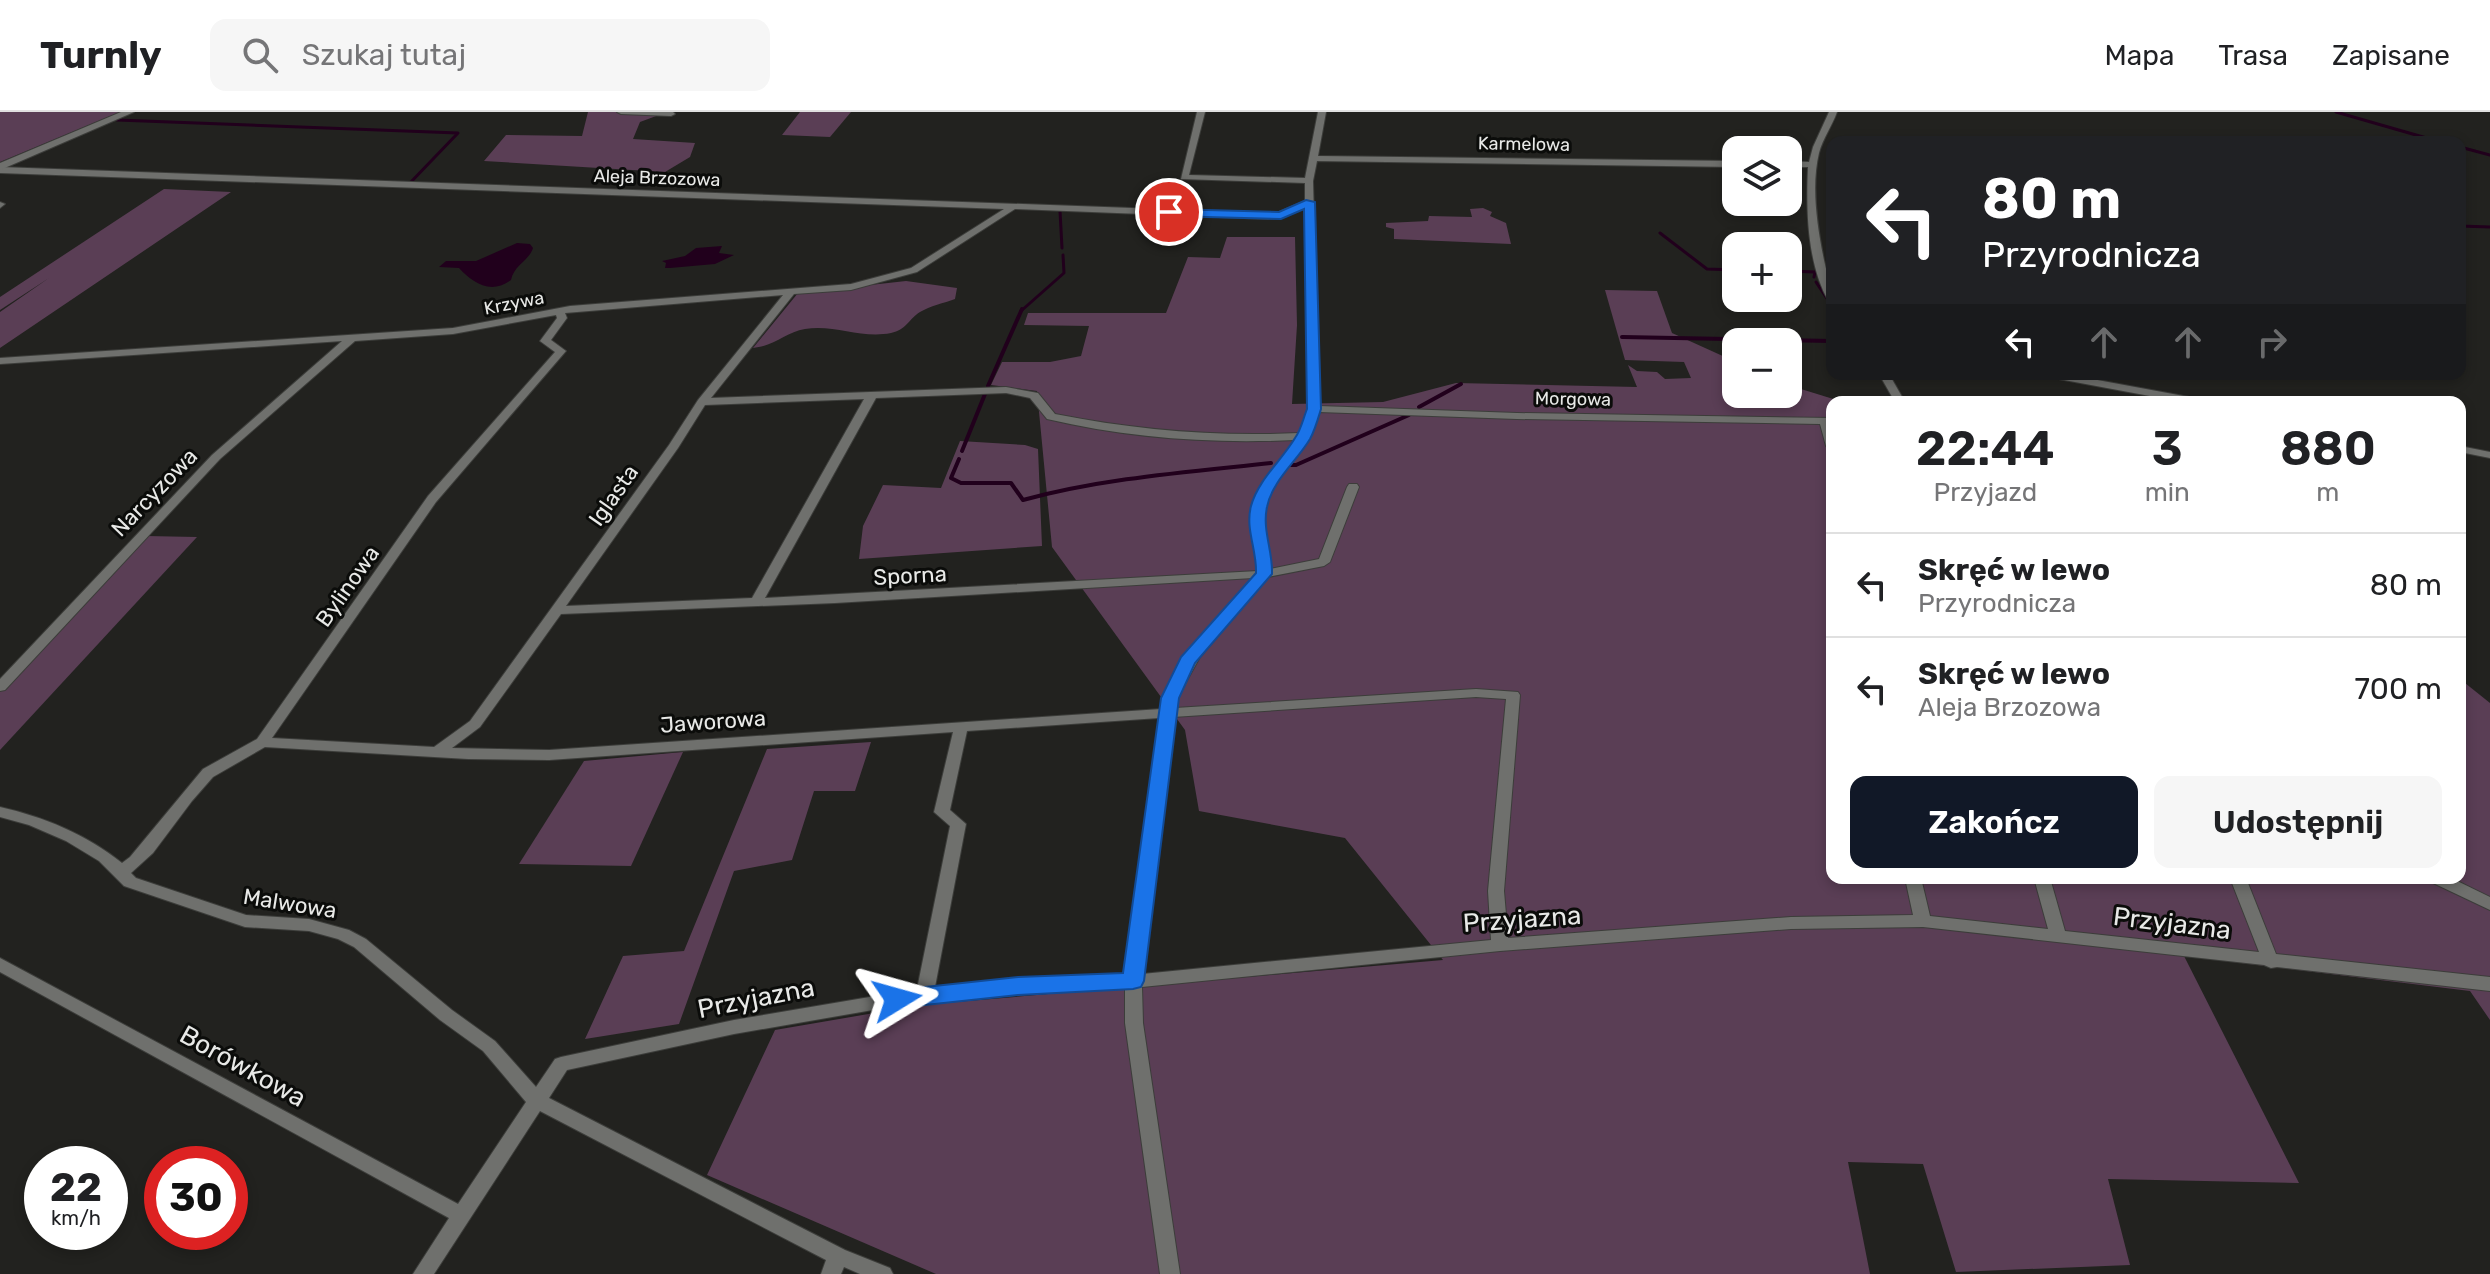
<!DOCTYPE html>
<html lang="pl">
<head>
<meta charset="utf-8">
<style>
	:root { --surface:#fff; --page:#f6f6f6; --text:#202124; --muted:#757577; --line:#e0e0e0; --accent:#111827 }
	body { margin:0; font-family:Rubik,sans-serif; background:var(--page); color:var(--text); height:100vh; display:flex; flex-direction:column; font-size:30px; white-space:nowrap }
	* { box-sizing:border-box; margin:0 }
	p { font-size:26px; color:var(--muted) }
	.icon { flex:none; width:44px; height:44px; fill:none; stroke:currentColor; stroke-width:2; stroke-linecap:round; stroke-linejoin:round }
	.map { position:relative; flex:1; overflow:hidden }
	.panel { position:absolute; left:1826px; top:284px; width:640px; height:488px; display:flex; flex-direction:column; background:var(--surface); border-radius:16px; box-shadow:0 4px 12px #0003 }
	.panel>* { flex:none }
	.top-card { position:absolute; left:1826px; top:24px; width:640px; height:244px; border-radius:16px; box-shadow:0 4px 12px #0003; background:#202124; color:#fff; overflow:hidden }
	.fabs { position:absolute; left:1722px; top:24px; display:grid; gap:16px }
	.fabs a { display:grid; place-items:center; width:80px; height:80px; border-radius:16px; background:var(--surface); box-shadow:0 4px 12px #0003; font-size:40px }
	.speed { position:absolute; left:24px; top:1034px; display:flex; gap:16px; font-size:40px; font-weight:700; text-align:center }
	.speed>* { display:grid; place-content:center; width:104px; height:104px; border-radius:50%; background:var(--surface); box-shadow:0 4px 12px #0003; line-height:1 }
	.speed small { font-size:20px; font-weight:400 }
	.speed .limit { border:12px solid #d22; background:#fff; color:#111 }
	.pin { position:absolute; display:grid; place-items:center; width:68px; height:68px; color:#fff; margin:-34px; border:4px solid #fff; border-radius:50%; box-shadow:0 2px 8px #0007 }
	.me { position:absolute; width:88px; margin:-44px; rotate:82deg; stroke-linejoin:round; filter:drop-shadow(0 0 6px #0008) }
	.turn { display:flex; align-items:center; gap:28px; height:168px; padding:0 24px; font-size:36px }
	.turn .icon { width:104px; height:104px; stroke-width:2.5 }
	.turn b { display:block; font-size:56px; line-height:68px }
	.lanes { display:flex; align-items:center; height:76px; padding:0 24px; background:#0003; justify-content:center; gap:40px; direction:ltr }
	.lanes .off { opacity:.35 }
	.eta { display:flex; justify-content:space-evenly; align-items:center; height:136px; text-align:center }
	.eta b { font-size:48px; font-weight:600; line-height:56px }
	.cta { display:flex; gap:16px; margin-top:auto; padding:16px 24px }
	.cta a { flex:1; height:92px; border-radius:16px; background:var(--accent); color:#fff; font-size:32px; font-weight:600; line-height:92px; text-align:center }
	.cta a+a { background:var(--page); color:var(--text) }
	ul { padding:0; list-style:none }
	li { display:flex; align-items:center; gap:24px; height:104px; padding:0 24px; border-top:2px solid var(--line) }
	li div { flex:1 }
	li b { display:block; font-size:30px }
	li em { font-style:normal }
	header { display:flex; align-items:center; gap:48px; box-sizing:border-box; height:112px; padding:0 40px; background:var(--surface); border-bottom:2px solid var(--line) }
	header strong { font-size:38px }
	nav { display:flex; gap:44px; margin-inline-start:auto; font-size:28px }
	.search { width:560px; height:72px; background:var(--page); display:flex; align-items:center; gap:20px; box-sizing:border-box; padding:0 28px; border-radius:16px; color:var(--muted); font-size:30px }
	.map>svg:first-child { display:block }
	.green { fill:#5a3e55 }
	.water { fill:#21001c }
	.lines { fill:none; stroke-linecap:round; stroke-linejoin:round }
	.stream-far1 { stroke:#21001c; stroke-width:3 }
	.stream { stroke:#21001c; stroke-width:4 }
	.minor-casing { stroke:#3c3d3a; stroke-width:2 }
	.tertiary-casing { stroke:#3c3d3a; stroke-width:2 }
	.minor { fill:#6f706d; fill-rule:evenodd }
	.tertiary { fill:#6f706d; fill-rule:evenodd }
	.route { fill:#1a73e8; stroke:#114b97; stroke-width:2 }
	.labels { text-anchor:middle; stroke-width:6; stroke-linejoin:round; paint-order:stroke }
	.far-street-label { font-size:18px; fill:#e8e9e7; stroke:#0b0c0a }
	.street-label { font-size:22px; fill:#e8e9e7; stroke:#0b0c0a }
	.near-street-label { font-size:26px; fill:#e8e9e7; stroke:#0b0c0a }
</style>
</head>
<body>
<header>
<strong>Turnly</strong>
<div class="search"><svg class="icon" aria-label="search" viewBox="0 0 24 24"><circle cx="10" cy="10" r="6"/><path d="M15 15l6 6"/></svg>Szukaj tutaj</div>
<nav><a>Mapa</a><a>Trasa</a><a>Zapisane</a></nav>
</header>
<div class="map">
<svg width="2490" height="1162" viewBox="0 0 2490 1162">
	<rect width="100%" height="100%" fill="#22221f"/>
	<g class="green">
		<path d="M 0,0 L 120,0 L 0,50 Z"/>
		<path d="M 588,0 L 667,0 L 640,10 L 633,27 L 695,31 L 690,45 L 665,60 L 484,49 L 506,23 L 582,24 Z"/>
		<path d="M 800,0 L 851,0 L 830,25 L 782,23 Z"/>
		<path d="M 164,77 L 231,80 L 0,236 L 0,200 L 49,166 L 0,198 L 0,185 Z"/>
		<path d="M 1483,96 L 1492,100 L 1490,104 L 1506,111 L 1511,132 L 1394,127 L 1394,117 L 1386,115 L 1386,111 L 1428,109 L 1429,104 L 1472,105 L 1470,97 Z"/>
		<path d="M 1227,125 L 1295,125 L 1297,213 L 1292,292 L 1383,290 L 1456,271 L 1637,275 L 1628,253 L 1637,259 L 1657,260 L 1665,267 L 1691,266 L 1684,250 L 1625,248 L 1605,178 L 1657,179 L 1672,221 L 1736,250 L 1736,282 L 1788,282 L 1788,273 L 1843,290 L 1832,290 L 1832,766 L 2460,766 L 2460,567 L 2490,591 L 2490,908 L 2470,879 L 2184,844 L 2299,1071 L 2108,1067 L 2130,1153 L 1956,1160 L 1923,1052 L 1848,1050 L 1870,1162 L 936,1162 L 707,1063 L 775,918 L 921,893 L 1443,848 L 1345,726 L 1199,699 L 1185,618 L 1052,435 L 1037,279 L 991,273 L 1002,250 L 1050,250 L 1081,244 L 1089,214 L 1024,213 L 1028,201 L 1166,201 L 1188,145 L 1220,146 Z"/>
		<path d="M 906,169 L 957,176 L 955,187 C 944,191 930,194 920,200 C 909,207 906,218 891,221 C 861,227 834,212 805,217 C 786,220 775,234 753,236 L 798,181 Z"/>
		<path d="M 960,329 L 1025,333 L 1038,337 L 1042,434 L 859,447 L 863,414 L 883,373 L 941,376 Z"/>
		<path d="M 146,424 L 197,425 L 0,638 L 0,580 Z"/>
		<path d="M 871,630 L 855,679 L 814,679 L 792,748 L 734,759 L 679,912 L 585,927 L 623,844 L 684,839 L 767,637 Z"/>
		<path d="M 683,640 L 631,754 L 519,752 L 584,649 Z"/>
	</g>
	<g class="water">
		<path d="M 517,131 L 530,132 L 533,136 C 529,149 514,153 511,168 C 490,184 471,169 459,156 L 439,155 L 446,149 L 476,149 Z"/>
		<path d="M 722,134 L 719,141 L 734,143 L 715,152 L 670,156 L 665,156 L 666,151 L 662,149 L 685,144 L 696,136 Z"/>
	</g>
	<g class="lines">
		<g class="stream-far1">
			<path d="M 2336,0 L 2430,27"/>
			<path d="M 117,8 L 458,21 L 409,72"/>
			<path d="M 2460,35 L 2490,43"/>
			<path d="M 1060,99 L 1062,136"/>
			<path d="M 2460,114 L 2490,115"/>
			<path d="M 1660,121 L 1707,157 L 1736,158"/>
			<path d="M 1788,159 L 1815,160 L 1814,165"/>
			<path d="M 1816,170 L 1832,194"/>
			<path d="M 1021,199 L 1064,161 L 1063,143"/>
		</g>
		<g class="stream">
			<path d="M 1622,225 L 1832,229"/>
			<path d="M 988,274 L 1022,197"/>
			<path d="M 1419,295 L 1461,272"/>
			<path d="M 962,339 L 985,282"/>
			<path d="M 959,347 L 951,366 L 961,371 L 1011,371 L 1023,388 C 1104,366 1188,360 1271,351"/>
			<path d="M 1289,353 L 1296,353 L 1409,303"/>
		</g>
		<g class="minor-casing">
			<g id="minor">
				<path d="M 617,0 L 673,0 L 675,2 L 671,4 L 621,2 Z"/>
				<path d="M 1197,0 L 1205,0 L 1189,63 L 1305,66 L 1318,0 L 1326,0 L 1318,44 L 1736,49 L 1736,55 L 1317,49 L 1313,69 L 1319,294 L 1517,301 L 1832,306 L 1832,337 L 1826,334 L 1820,312 L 1517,307 L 1319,300 C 1310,337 1271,361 1264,400 C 1261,420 1269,438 1270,457 L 1319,447 L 1347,375 L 1349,372 L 1357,372 L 1359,375 L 1330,450 L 1324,454 L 1268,465 L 1200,545 L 1181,579 L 1175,596 L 1476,577 L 1518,580 L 1520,583 L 1504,779 L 1508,826 L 1791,805 L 1913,803 L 1905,766 L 1921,766 L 1930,804 L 2048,817 L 2034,766 L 2050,766 L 2065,819 L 2259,840 L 2230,766 L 2246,766 L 2276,842 L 2490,865 L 2490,879 L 2277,855 L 2271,856 L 2264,853 L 1923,815 L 1791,817 L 1500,839 L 1142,875 L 1143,911 L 1180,1162 L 1160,1162 L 1125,911 L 1125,876 L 925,889 L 734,922 L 567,958 L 549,986 L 845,1138 L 890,1156 L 893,1162 L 860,1162 L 844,1155 L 841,1162 L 821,1162 L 826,1148 L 540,999 L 434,1162 L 413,1162 L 449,1106 L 0,860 L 0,846 L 458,1092 L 526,990 L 483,939 L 440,908 L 354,835 L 338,827 L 309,819 L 245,815 L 124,774 L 99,749 L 66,729 L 29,713 L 0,705 L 0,695 C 44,705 86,722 122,751 L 130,745 L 203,657 L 257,627 L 428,384 L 555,240 L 540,229 L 557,206 L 556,203 L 453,222 L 355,229 L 220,347 L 5,578 L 0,579 L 0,567 L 212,343 L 342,229 L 0,252 L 0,246 L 453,216 L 570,194 L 851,172 L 911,156 L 1004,97 L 0,61 L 0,55 L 1268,101 L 1279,100 L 1305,89 L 1305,71 L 1181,67 ZM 1305,95 L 1308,297 L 1299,321 C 1217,325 1136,318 1055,302 L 1038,281 L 1006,275 L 711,286 L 794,182 L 851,178 L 917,160 L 1015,97 L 1268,107 L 1284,105 ZM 783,183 L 698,288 L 669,333 L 470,609 L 434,635 L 272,626 L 436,390 L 566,239 L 551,228 L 567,206 L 565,201 ZM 1006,281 L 1030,286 L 1047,307 C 1128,326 1212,332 1295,328 C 1277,354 1251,379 1251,413 C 1251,429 1257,443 1258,459 L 765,486 L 876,286 ZM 864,287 L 752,486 L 566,494 L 678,336 L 705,293 ZM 1253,466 C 1218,508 1178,543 1161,597 L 549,638 L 452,636 L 480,615 L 561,502 L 835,491 ZM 1476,585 L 1506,587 L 1488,779 L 1491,828 L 1142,862 L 1173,605 ZM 1159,606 L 1125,863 L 935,875 L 966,712 L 950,698 L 967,619 ZM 953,620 L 934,700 L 950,714 L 917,877 L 734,908 L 561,945 L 555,947 L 536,975 L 495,929 L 452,898 L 366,827 L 349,818 L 309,807 L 246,803 L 136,766 L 131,761 L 153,741 L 192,689 L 213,665 L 265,635 L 468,647 L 549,648 Z"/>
				<path d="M 1829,0 L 1837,0 C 1832,14 1823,26 1819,41 C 1811,74 1817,114 1824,148 C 1827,163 1832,176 1832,191 L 1829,190 C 1807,152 1806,98 1808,55 L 1788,55 L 1788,49 L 1809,50 L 1813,35 Z"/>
				<path d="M 0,90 L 5,92 L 0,96 Z"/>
				<path d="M 1879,262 L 1889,262 L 1905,290 L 1895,290 Z"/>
				<path d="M 2043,262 L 2065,262 L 2200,287 L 2205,290 L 2182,290 L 2048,265 Z"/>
				<path d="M 2460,334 L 2490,340 L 2490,346 L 2460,340 Z"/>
				<path d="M 2429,766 L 2451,766 L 2490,785 L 2490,798 L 2431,770 Z"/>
			</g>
		</g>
		<g class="tertiary-casing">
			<path id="tertiary" d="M 121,0 L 134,0 L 0,58 L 0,51 Z"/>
		</g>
		<use href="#minor" class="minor"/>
		<use href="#tertiary" class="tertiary"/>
	</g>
	<path class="route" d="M 1306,88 L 1315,90 L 1321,297 C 1318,307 1315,318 1310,327 C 1297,349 1272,369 1267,395 C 1262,418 1273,439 1272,462 L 1195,551 L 1179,586 L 1144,869 L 1141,875 L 1133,877 L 1018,883 L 897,896 L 889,893 L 886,887 L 889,881 L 897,878 L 1018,865 L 1123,861 L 1161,586 L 1181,545 L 1256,461 C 1257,438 1245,417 1251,394 C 1258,368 1282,348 1295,326 C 1301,318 1303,307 1307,297 L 1304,97 L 1281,107 L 1169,104 L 1163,100 L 1169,97 L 1279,100 Z"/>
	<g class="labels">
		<g class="far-street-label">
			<text transform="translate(1524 32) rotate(1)" y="6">Karmelowa</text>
			<text transform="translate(657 66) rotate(2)" y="6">Aleja Brzozowa</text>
			<text transform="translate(514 191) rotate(-11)" y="6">Krzywa</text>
			<text transform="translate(1573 287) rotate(1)" y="6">Morgowa</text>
		</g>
		<g class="street-label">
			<text transform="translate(154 380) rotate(-46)" y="8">Narcyzowa</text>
			<text transform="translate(613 383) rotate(-55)" y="8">Iglasta</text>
			<text transform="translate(910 463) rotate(-3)" y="8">Sporna</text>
			<text transform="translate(347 474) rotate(-55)" y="8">Bylinowa</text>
			<text transform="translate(713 609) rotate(-4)" y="8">Jaworowa</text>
			<text transform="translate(290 791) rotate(9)" y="8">Malwowa</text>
		</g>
		<g class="near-street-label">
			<text transform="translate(1522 807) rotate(-4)" y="9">Przyjazna</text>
			<text transform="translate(2172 811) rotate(7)" y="9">Przyjazna</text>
			<text transform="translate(756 886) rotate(-11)" y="9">Przyjazna</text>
			<text transform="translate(243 954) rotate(29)" y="9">Borówkowa</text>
		</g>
	</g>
</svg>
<div class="fabs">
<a><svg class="icon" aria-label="layers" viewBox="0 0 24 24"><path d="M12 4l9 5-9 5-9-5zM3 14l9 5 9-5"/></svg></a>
<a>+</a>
<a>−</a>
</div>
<div class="speed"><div>22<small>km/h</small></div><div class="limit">30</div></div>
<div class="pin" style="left:1169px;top:100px;background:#d93025"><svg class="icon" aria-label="arrive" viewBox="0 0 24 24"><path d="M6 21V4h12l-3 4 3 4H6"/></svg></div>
<svg class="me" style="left:897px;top:887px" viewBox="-20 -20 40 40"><path d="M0-17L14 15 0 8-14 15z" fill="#1a73e8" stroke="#fff" stroke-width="4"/></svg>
<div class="top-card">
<div class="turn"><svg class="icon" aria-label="left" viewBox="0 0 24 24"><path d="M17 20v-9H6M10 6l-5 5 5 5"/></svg><div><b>80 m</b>Przyrodnicza</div></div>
<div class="lanes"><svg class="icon" aria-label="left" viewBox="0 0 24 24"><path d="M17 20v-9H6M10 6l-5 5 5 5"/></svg><svg class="icon off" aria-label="ahead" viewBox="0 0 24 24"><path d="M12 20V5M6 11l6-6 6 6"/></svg><svg class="icon off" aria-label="ahead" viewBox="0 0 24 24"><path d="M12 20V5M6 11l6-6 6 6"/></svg><svg class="icon off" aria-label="right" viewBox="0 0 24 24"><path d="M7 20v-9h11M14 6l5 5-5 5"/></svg></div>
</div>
<section class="panel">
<div class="eta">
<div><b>22:44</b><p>Przyjazd</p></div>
<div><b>3</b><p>min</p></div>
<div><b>880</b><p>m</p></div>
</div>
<ul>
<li><svg class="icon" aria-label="left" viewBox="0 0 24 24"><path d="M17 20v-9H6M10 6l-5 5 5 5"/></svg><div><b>Skręć w lewo</b><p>Przyrodnicza</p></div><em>80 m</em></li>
<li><svg class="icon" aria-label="left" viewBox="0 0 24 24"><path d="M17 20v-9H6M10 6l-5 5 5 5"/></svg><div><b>Skręć w lewo</b><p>Aleja Brzozowa</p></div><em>700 m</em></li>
</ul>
<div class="cta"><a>Zakończ</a><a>Udostępnij</a></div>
</section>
</div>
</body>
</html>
